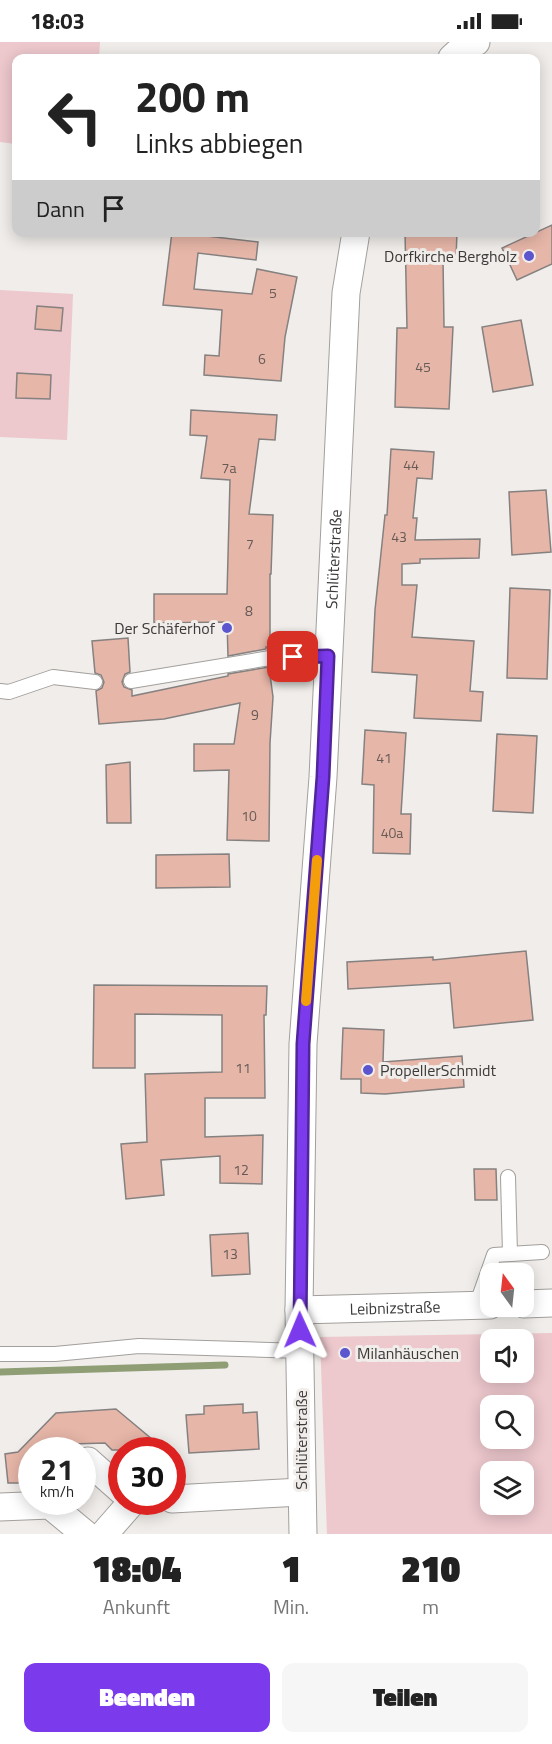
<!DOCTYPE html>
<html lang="de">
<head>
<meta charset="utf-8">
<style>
	:root { --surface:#fff; --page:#f6f6f6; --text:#222; --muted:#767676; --accent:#7c3aed }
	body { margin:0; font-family:"Titillium Web",sans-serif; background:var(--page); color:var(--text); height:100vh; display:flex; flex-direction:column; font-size:22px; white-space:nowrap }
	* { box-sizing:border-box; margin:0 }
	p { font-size:20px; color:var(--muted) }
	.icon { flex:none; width:33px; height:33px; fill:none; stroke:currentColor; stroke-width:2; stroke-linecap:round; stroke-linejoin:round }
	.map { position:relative; height:1492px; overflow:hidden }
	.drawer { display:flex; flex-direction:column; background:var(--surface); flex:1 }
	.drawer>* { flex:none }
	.guide { position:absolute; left:12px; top:12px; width:528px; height:183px; border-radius:12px; box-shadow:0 3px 15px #0003; background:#fff; color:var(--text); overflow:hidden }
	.needle { width:39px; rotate:345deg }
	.fabs { position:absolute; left:480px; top:1221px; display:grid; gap:12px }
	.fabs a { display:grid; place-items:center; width:54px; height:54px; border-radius:12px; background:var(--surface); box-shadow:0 3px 15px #0003; font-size:30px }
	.speed { position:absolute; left:18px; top:1395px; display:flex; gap:12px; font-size:30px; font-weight:700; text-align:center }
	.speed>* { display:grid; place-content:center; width:78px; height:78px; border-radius:50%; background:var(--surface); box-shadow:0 3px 15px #0003; line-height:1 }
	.speed small { font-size:15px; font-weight:400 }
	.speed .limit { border:9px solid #d22; background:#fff; color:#111 }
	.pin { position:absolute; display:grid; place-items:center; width:51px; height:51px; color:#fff; margin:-26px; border-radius:12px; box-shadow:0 3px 9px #0006 }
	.me { position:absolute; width:66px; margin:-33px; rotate:359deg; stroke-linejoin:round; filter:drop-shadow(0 0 4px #0008) }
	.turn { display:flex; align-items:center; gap:21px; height:126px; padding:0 24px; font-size:27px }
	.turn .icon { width:78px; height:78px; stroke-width:2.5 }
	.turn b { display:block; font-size:42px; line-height:51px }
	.then { display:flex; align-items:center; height:57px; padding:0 24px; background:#0003; gap:12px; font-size:22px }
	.eta { display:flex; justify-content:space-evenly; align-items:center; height:102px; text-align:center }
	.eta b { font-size:36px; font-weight:800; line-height:42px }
	.action { display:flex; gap:12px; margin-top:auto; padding:12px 24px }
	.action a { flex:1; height:69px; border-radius:12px; background:var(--accent); color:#fff; font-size:24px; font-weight:800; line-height:69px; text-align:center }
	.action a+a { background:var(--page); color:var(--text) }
	.status { display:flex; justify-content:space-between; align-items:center; height:42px; padding:0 30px; background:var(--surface); direction:ltr }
	.status svg { height:16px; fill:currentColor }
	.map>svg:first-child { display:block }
	.green { fill:#edc8cd; fill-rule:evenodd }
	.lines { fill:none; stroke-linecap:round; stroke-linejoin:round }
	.stream { stroke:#8f9e75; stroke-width:7 }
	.building { fill:#e6b6a8; stroke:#858180; stroke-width:1.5 }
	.service-casing { stroke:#a29f9c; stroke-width:16 }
	.minor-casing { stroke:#a29f9c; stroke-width:29 }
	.service { stroke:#fff; stroke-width:14 }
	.minor { stroke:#fff; stroke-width:27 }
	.route-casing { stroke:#51269a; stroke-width:15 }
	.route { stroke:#7c3aed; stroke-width:10 }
	.slow { stroke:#f59e0b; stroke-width:10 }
	.poi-dot { fill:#5b56ce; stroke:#f0edea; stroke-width:2 }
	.labels { text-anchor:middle; stroke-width:6; stroke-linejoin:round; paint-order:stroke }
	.number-label { font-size:14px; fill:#665a56 }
	.poi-label { font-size:16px; fill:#3c3b3a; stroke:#f0edea; text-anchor:end }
	.street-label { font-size:16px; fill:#3c3b3a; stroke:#f0edea }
</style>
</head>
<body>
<div class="status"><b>18:03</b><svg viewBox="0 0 49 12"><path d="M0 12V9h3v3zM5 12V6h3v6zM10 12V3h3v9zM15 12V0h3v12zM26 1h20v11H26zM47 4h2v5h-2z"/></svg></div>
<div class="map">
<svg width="552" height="1492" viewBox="0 0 552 1492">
	<rect width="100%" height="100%" fill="#f0edea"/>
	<g class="green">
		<path d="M 0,0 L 100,0 L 99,16 L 16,16 L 16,102 L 0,100 Z"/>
		<path d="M 0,248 L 73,252 L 67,398 L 0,395 Z"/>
		<path d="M 552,1291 L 552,1492 L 327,1492 L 320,1295 ZM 490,1298 L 524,1298 L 524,1330 L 490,1330 ZM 490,1364 L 524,1364 L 524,1396 L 490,1396 ZM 490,1430 L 524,1430 L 524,1462 L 490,1462 Z"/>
	</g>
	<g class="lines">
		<path class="stream" d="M 0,1330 L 225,1323"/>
	</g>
	<g class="building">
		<path d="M 552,183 L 552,222 L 517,238 L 502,206 Z"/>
		<path d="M 172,190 L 258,200 L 256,218 L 198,211 L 194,247 L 252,252 L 257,227 L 297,235 L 285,295 L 281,339 L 204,333 L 205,313 L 219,314 L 222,268 L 163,263 Z"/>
		<path d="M 405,190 L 457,190 L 456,217 L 443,217 L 444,285 L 453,285 L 449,367 L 395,365 L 397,286 L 407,286 Z"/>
		<path d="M 37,264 L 63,266 L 61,289 L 35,287 Z"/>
		<path d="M 521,278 L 533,343 L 493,350 L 482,285 Z"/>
		<path d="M 17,331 L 51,333 L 50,357 L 16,356 Z"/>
		<path d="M 191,368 L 277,373 L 275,398 L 259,397 L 249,472 L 273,473 L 271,532 L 270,532 L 270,605 L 266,605 L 266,607 L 228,614 L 227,580 L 154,581 L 154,552 L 227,552 L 230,438 L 201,436 L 207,394 L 190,393 Z"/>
		<path d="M 391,407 L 434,410 L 432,437 L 417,436 L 413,476 L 417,476 L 415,498 L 480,497 L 479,516 L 420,517 L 420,521 L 402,522 L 402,543 L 417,543 L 412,595 L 474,599 L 470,649 L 483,650 L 481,679 L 414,676 L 417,633 L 372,630 L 375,568 L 385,473 L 387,473 Z"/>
		<path d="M 546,448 L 551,510 L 512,513 L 509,450 Z"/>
		<path d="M 510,546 L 550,548 L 547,637 L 507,636 Z"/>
		<path d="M 128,596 L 130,630 L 125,632 L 122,640 L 124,645 L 132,648 L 132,654 L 228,634 L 228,632 L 269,625 L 273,655 L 270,701 L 269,799 L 227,798 L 229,728 L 194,729 L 194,702 L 234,702 L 240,661 L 164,677 L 99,682 L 96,649 L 102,646 L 104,640 L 101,633 L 95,631 L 92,599 Z"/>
		<path d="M 365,688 L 406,691 L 401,772 L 411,772 L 410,812 L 373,811 L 374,743 L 362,742 Z"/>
		<path d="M 497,692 L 537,694 L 533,771 L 493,769 Z"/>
		<path d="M 130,720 L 131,781 L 107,781 L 106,723 Z"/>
		<path d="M 229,812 L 230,845 L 156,846 L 156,813 Z"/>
		<path d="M 526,909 L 533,978 L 454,986 L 450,941 L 348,947 L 347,920 L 433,915 L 433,918 Z"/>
		<path d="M 94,943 L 267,944 L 266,973 L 264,973 L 265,1056 L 205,1056 L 205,1095 L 263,1093 L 262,1142 L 220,1141 L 220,1114 L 161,1118 L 164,1153 L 126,1157 L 121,1102 L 147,1100 L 145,1032 L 222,1030 L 222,973 L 135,972 L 135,1026 L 93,1026 Z"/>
		<path d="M 343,986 L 384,988 L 383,1020 L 462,1014 L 464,1045 L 385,1052 L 361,1051 L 361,1037 L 341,1037 Z"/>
		<path d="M 474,1127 L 496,1127 L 497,1158 L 475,1158 Z"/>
		<path d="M 248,1191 L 250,1232 L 212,1234 L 210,1193 Z"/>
		<path d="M 243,1362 L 243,1371 L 257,1370 L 259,1407 L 189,1411 L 186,1373 L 204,1372 L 204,1364 Z"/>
		<path d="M 116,1367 L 165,1408 L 112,1408 L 105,1401 L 72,1402 L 67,1408 L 32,1408 L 32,1441 L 8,1441 L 5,1412 L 18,1410 L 56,1371 Z"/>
	</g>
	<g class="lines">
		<g class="service-casing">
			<g id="service">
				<path d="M 131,639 L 276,615 L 328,614"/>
				<path d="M 0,649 L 9,650 L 53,635 L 95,640"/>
				<path d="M 508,1135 L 510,1212"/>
				<path d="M 476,1264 L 494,1213 L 542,1210"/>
				<path d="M 0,1312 L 55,1312 L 139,1304 L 301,1309"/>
			</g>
		</g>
		<g class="minor-casing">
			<g id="minor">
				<path d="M 452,16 L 463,6 L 476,0"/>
				<path d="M 524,1262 L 552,1261"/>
				<path id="s1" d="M 299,1268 L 490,1263"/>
				<path d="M 82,1426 L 88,1419 L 122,1449"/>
				<path d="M 172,1457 L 301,1450"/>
				<path d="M 0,1465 L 50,1463 L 85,1492"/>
				<path d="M 104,1492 L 132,1460"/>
				<path id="s2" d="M 303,1492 L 299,1268 L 303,1002 L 323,735 L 346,251 L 356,190"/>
			</g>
		</g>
		<use href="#service" class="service"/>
		<use href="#minor" class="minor"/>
	</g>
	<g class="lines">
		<g class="route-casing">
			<path id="route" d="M 293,615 L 328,614 L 323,735 L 303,1002 L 300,1288"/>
		</g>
		<use href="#route" class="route"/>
		<path class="slow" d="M 306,959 L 317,818"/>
	</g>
	<g class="poi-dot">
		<circle cx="529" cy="214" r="6"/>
		<circle cx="227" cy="586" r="6"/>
		<circle cx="368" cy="1028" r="6"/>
		<circle cx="345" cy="1311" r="6"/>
	</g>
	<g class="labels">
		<g class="number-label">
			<text x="273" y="256">5</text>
			<text x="262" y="322">6</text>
			<text x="423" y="330">45</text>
			<text x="411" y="428">44</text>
			<text x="229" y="431">7a</text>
			<text x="399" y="500">43</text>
			<text x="250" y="507">7</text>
			<text x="249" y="574">8</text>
			<text x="255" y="678">9</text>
			<text x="384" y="721">41</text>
			<text x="249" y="779">10</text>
			<text x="392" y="796">40a</text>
			<text x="243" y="1031">11</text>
			<text x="241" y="1133">12</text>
			<text x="230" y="1217">13</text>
		</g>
		<g class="poi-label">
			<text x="517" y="220">Dorfkirche Bergholz</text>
			<text x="215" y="592">Der Schäferhof</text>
			<text x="380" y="1034" text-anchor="start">PropellerSchmidt</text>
			<text x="357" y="1317" text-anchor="start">Milanhäuschen</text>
		</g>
		<g class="street-label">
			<text dy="6" stroke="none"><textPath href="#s2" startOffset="976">Schlüterstraße</textPath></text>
			<text dy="6" stroke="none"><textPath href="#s1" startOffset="96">Leibnizstraße</textPath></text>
			<text transform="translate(301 1398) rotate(-90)" y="6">Schlüterstraße</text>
		</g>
	</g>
</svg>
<div class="fabs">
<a><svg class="needle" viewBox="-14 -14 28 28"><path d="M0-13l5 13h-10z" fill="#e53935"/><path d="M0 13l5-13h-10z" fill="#767676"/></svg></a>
<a><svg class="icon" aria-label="sound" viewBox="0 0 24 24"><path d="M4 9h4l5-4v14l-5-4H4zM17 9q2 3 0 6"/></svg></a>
<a><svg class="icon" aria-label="search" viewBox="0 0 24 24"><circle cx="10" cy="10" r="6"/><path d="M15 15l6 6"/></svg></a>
<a><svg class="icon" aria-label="layers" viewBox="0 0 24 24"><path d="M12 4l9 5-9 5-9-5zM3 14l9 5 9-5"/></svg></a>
</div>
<div class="speed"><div>21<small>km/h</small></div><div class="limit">30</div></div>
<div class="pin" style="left:293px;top:615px;background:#d93025"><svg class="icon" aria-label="arrive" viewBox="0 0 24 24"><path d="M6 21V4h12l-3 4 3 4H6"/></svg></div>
<svg class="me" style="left:300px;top:1288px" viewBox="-20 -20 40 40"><path d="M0-17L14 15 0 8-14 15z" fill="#7c3aed" stroke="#fff" stroke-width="4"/></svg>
<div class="guide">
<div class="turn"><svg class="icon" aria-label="left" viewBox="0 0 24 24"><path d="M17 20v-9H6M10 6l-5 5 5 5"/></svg><div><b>200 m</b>Links abbiegen</div></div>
<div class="then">Dann<svg class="icon" aria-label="arrive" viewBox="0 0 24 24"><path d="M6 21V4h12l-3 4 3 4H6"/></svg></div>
</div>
</div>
<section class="drawer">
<div class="eta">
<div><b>18:04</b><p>Ankunft</p></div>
<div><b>1</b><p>Min.</p></div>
<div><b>210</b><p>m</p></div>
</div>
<div class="action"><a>Beenden</a><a>Teilen</a></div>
</section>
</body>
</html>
